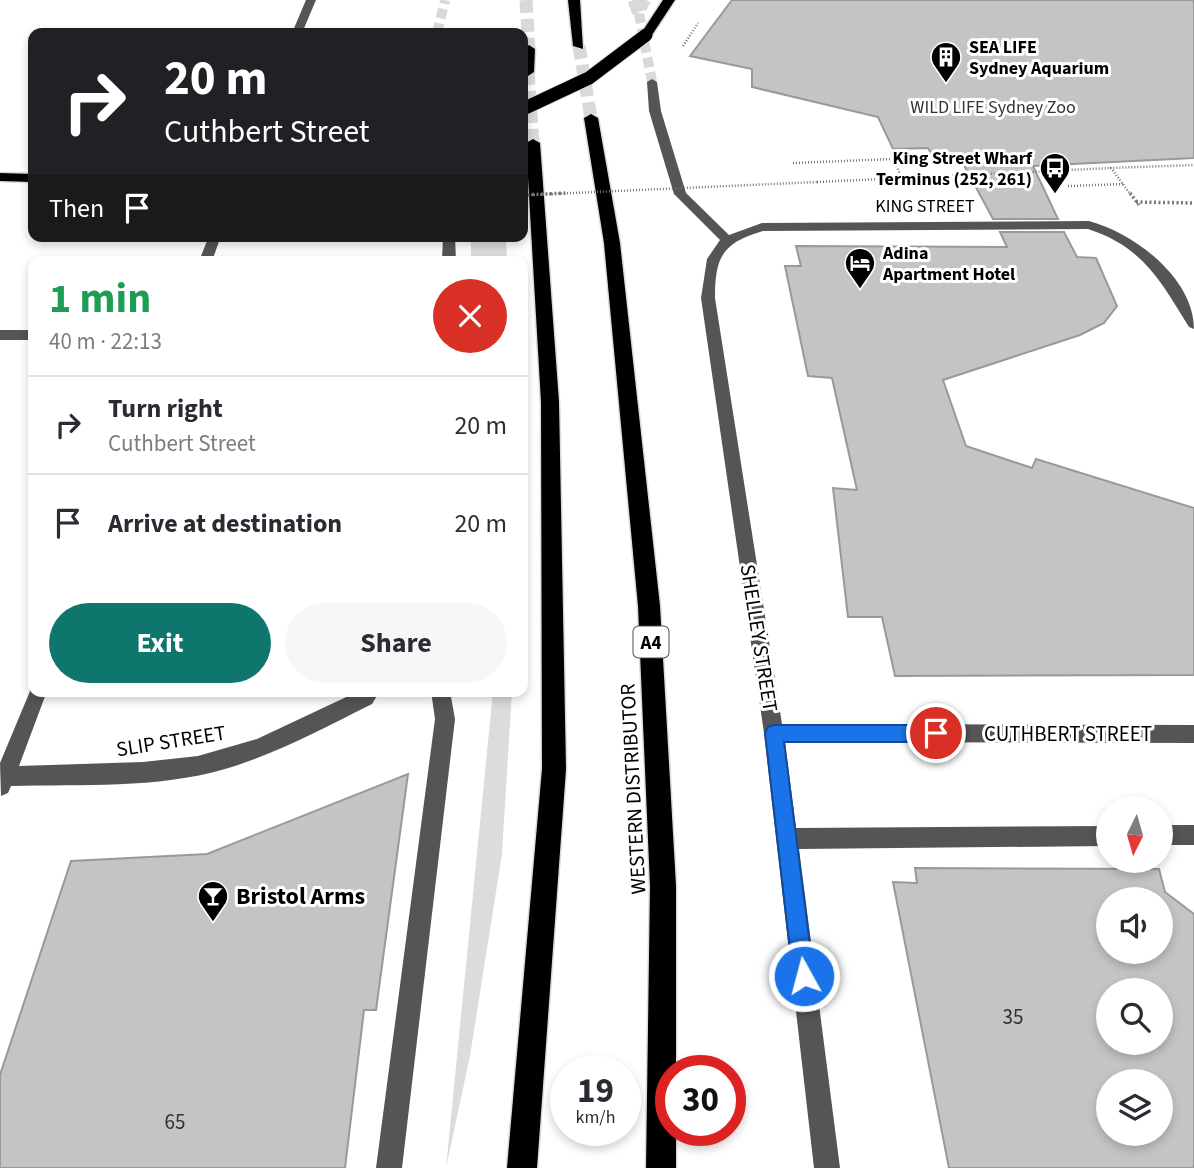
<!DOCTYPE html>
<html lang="en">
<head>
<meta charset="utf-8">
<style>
	:root { --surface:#fff; --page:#f7f7f7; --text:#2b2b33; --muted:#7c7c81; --line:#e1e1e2; --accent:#0f766e }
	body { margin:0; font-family:"Source Sans 3",sans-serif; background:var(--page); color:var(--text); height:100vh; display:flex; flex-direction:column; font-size:26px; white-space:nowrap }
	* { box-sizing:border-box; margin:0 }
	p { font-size:23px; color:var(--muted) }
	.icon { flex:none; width:38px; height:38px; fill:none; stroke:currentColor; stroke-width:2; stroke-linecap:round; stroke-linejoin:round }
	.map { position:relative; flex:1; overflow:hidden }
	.details { position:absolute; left:28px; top:256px; width:500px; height:441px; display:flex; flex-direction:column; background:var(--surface); border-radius:14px; box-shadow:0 4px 10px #0003 }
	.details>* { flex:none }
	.hud { position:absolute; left:28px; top:28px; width:500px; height:214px; border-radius:14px; box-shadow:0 4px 10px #0003; background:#202124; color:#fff; overflow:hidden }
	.needle { width:46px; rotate:185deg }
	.fabs { position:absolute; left:1096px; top:796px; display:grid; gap:14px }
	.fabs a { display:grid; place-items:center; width:77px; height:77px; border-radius:50%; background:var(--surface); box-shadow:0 4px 10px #0003; font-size:35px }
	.speed { position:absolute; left:550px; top:1055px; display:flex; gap:14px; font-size:35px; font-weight:700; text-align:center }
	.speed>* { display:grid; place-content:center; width:91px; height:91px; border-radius:50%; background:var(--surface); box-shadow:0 4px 10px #0003; line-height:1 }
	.speed small { font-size:18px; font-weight:400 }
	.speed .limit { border:10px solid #d22; background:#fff; color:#111 }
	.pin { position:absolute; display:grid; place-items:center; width:60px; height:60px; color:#fff; margin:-30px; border:4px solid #fff; border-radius:50%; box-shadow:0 2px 7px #0007 }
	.me { position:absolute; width:77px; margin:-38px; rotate:353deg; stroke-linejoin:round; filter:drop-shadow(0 0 5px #0008) }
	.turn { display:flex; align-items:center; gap:24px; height:147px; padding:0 21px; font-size:32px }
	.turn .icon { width:91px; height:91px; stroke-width:2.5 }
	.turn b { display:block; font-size:49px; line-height:60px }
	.then { display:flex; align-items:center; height:66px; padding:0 21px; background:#0003; gap:14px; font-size:26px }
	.round { display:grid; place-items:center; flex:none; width:74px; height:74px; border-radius:37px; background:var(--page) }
	.overview { display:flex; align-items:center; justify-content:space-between; height:119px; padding:0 21px }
	h1 { font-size:42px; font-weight:700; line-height:52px; color:#1e9e55 }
	.action { display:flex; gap:14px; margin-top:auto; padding:14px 21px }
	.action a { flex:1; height:80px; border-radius:42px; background:var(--accent); color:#fff; font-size:28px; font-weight:700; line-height:80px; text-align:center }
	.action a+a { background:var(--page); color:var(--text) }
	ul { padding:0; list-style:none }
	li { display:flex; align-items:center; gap:21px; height:98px; padding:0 21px; border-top:2px solid var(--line) }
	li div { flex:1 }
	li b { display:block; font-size:26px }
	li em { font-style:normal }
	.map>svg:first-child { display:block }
	.green { fill:#dcdcdc }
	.building { fill:#c4c4c4; stroke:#999; stroke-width:2; fill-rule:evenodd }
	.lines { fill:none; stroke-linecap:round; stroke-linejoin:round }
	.minor-tunnel { stroke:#d9d9d9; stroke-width:10; stroke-dasharray:10 5; stroke-linecap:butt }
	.highway-tunnel { stroke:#d9d9d9; stroke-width:13; stroke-dasharray:13 6; stroke-linecap:butt }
	.major-casing { stroke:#dbdbdb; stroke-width:3 }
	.highway-casing { stroke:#dbdbdb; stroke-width:3 }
	.path-far1 { stroke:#777; stroke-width:2.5; stroke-dasharray:1 2; stroke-linecap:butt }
	.path { stroke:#777; stroke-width:3.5; stroke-dasharray:2 2.5; stroke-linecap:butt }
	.minor { fill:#555; fill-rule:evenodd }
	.major { fill:#000; fill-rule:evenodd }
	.highway { fill:#000; fill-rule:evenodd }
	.highway-bridge-casing { stroke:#dbdbdb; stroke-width:15; stroke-linecap:butt }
	.path-bridge-far1 { stroke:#777; stroke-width:2.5; stroke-dasharray:1 2; stroke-linecap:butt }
	.path-bridge { stroke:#777; stroke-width:3.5; stroke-dasharray:2 2.5; stroke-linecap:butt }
	.highway-bridge { stroke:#000; stroke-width:13 }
	.route { fill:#1a73e8; stroke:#114b97; stroke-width:2 }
	.labels { text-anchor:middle; stroke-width:6; stroke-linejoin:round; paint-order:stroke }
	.far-poi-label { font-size:18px; font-weight:bold; fill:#000; stroke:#fff; text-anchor:start }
	.far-park-label { font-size:18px; fill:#333; stroke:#fff }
	.far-street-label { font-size:18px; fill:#000; stroke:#fff }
	.shield { fill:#fff; stroke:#4c4c4c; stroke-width:2 }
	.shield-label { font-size:19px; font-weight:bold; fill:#000 }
	.street-label { font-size:21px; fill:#000; stroke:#fff }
	.near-number-label { font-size:21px; fill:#313131 }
	.near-poi-label { font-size:24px; font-weight:bold; fill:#000; stroke:#fff; text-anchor:start }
</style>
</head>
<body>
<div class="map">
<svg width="1194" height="1168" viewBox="0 0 1194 1168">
	<rect width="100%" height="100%" fill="#fff"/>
	<g class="green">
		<path d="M 471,236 L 506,236 L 507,261 L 471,261 Z"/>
		<path d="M 493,691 L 512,691 L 502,854 L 470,1056 L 446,1168 Z"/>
	</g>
	<g class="building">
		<path d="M 732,0 L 1194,0 L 1194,158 L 1033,166 L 1058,219 L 993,219 L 959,156 L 933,157 L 928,148 L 893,149 L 878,117 L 752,87 L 752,69 L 690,56 Z"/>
		<path d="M 1000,232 L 1064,232 L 1077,257 L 1096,258 L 1117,306 L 1104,323 L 1080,335 L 943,380 L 966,446 L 1032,468 L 1036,459 L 1194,508 L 1194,675 L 895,676 L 882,617 L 848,617 L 833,488 L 857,490 L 832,378 L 808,376 L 785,266 L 801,266 L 796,246 L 1007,247 Z"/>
		<path d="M 408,774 L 376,1010 L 364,1010 L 345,1168 L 0,1168 L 0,1075 L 71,861 L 207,854 Z"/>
		<path d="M 915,868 L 1159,869 L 1165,892 L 1194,914 L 1194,1168 L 949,1168 L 893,882 L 917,883 ZM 1108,900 L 1160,900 L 1160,952 L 1108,952 ZM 1108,990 L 1160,990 L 1160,1043 L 1108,1043 ZM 1108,1082 L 1160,1082 L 1160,1134 L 1108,1134 Z"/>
	</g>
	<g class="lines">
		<g class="minor-tunnel">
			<path d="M 646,0 L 639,14 L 652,82"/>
			<path d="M 437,33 L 445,0"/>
		</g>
		<g class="highway-tunnel">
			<path d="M 526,0 L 529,49"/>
			<path d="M 634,0 L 639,14"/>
			<path d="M 579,46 L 591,118"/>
			<path d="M 528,72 L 533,143"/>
		</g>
		<g class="major-casing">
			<path id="major" d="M 0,173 L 33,174 L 33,182 L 0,181 Z"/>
		</g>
		<g class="highway-casing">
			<g id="highway">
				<path d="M 568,0 L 580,0 L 583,49 L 573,46 Z"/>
				<path d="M 663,0 L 675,0 L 650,38 L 642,38 L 640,35 Z"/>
				<path d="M 529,45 L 535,49 L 534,72 L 528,76 L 523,74 L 523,49 Z"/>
				<path d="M 591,114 L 598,118 L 620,243 L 660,606 L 676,886 L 676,1071 L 670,1071 L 670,1130 L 676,1130 L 676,1168 L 646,1168 L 650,886 L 638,606 L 604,243 L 584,118 Z"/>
				<path d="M 533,139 L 540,143 L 559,402 L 566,769 L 537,1168 L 507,1168 L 542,769 L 541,402 L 526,143 Z"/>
			</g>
		</g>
		<g class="path-far1">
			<path d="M 793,163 L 893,159 L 902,178"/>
			<path d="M 817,182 L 1111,168"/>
			<path d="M 1068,186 L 1123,184"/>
			<path d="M 1131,195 L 1111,168 L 1194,165"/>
		</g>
		<g class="path">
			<path d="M 1130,193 L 1139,205"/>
			<path d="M 1136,202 L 1194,203"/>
		</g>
		<g class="minor">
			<path d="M 306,0 L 316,0 L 302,33 L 292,33 Z"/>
			<path d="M 652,79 L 657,82 L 661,111 L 686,193 L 729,235 L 762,223 L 1089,221 C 1134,233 1194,278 1194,329 L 1189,327 C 1160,280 1143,247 1088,229 L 763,231 C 722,243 715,257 715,298 L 782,724 L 1194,725 L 1194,743 L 785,742 L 796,828 L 1108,826 L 1108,846 L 799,849 L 840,1168 L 814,1168 L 764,733 L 701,298 L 707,259 L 720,240 L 674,194 L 649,111 L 647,82 Z"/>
			<path d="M 209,236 L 221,236 L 212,261 L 199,261 Z"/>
			<path d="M 443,236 L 455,236 L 456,261 L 442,261 Z"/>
			<rect x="0" y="330" width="33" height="10"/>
			<path d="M 33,684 L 33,691 L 47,691 L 19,766 L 143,762 L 198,756 L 257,739 L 359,691 L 380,691 L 372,704 C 324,728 276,754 225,769 C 156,789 82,784 11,786 L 8,793 L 1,796 L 0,763 Z"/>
			<path d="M 431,691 L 450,691 L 455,719 L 402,1168 L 376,1168 L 435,719 Z"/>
			<rect x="1160" y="825" width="34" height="20"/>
		</g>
		<use href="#major" class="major"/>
		<use href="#highway" class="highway"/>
		<g class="highway-bridge-casing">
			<path id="highway-bridge" d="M 523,109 L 589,78 L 646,35"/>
		</g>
		<g class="path-bridge-far1">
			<path d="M 683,46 L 698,23"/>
			<path d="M 528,195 L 817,182"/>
		</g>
		<path class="path-bridge" d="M 523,195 L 567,193"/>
		<use href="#highway-bridge" class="highway-bridge"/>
	</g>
	<path class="route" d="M 774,725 L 936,725 L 942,727 L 945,733 L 942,739 L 936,742 L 784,742 L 814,976 L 811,983 L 804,986 L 796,983 L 793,976 L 765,733 L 768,727 Z"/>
	<defs>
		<g id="building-pin" transform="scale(1.575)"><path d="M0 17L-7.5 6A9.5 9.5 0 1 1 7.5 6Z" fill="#000" stroke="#fff"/><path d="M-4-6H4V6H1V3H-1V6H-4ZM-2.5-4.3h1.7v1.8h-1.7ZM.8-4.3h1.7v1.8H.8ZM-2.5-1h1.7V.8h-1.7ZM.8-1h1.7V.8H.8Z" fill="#fff"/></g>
		<g id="bus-pin" transform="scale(1.575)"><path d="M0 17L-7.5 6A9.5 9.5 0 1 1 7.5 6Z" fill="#000" stroke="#fff"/><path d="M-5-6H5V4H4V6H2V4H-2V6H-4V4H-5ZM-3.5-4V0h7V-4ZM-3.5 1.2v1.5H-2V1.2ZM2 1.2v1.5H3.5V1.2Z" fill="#fff"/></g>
		<g id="hotel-pin" transform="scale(1.575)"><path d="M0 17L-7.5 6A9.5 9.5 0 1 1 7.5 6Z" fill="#000" stroke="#fff"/><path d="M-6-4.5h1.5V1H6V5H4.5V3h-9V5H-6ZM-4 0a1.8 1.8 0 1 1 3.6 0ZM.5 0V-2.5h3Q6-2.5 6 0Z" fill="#fff"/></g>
		<g id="bar-pin" transform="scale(1.575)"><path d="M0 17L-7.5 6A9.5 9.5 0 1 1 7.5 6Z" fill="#000" stroke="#fff"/><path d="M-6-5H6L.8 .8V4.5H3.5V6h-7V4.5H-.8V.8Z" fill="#fff"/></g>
	</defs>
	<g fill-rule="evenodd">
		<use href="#building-pin" x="946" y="57"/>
		<use href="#bus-pin" x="1055" y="168"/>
		<use href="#hotel-pin" x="860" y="263"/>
		<use href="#bar-pin" x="213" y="896"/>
	</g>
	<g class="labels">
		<g class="far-poi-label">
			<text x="969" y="53">SEA LIFE<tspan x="969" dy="21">Sydney Aquarium</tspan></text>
			<text x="1032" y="164" text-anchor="end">King Street Wharf<tspan x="1032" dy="21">Terminus (252, 261)</tspan></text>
			<text x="883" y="259">Adina<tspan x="883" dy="21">Apartment Hotel</tspan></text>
		</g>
		<g class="far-park-label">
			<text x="993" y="113">WILD LIFE Sydney Zoo</text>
		</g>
		<g class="far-street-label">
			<text x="925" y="212">KING STREET</text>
		</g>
		<rect class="shield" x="633.5" y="626.5" width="35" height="31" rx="5"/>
		<g class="shield-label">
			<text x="651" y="649">A4</text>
		</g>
		<g class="street-label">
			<text transform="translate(759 638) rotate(81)" y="7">SHELLEY STREET</text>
			<text x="1068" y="741">CUTHBERT STREET</text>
			<text transform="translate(171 741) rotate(-9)" y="7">SLIP STREET</text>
			<text transform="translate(633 789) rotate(-93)" y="7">WESTERN DISTRIBUTOR</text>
		</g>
		<g class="near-number-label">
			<text x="1013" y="1024">35</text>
			<text x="175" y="1129">65</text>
		</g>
		<g class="near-poi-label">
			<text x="236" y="904">Bristol Arms</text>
		</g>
	</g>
</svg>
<div class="fabs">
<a><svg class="needle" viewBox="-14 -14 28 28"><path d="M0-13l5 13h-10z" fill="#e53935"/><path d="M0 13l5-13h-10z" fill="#7c7c81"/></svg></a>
<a><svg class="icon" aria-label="sound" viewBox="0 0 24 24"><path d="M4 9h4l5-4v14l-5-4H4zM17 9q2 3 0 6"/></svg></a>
<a><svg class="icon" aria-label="search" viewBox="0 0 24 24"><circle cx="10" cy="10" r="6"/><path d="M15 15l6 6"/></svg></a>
<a><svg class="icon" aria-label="layers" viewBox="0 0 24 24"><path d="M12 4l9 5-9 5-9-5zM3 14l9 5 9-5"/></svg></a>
</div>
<div class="speed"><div>19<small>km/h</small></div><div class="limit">30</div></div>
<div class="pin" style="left:936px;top:733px;background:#d93025"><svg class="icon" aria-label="arrive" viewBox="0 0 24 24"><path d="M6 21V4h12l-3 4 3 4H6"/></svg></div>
<svg class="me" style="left:804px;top:976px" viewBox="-20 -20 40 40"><circle r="17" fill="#1a73e8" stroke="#fff" stroke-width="3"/><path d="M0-11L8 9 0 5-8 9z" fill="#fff"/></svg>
<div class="hud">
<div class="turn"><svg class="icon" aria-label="right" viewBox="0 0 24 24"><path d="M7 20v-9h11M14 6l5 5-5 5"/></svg><div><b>20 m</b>Cuthbert Street</div></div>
<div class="then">Then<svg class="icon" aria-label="arrive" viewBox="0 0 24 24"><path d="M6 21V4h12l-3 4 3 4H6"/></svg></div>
</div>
<section class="details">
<div class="overview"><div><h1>1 min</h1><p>40 m · 22:13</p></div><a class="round" style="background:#d93025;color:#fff"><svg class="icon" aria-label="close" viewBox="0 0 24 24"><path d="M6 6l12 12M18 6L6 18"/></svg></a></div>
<ul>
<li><svg class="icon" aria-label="right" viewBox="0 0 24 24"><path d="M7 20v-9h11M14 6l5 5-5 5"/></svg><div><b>Turn right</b><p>Cuthbert Street</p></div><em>20 m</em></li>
<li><svg class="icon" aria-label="arrive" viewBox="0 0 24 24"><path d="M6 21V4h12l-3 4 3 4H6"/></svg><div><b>Arrive at destination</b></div><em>20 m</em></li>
</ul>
<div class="action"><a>Exit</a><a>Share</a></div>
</section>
</div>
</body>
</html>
